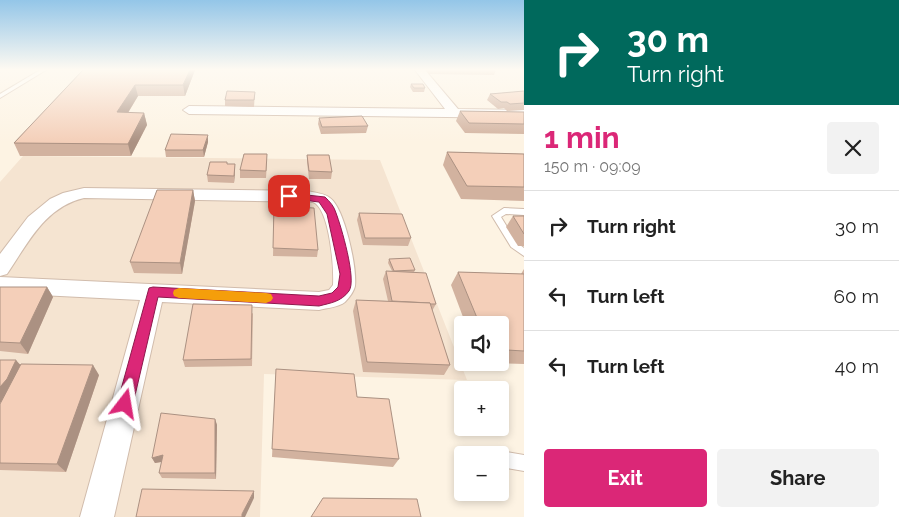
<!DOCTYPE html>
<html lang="en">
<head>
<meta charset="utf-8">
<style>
	:root { --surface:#fff; --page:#f2f2f2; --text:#222; --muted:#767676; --line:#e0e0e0; --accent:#db2777 }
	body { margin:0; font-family:Raleway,sans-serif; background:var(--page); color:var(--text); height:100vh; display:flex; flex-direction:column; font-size:19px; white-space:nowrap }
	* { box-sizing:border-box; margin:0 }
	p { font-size:16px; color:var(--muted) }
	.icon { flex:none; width:28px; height:28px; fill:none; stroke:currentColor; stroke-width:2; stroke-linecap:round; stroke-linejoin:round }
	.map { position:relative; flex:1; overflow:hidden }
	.details { display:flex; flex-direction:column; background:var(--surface); width:375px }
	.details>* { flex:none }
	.hud { background:#00695c; color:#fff; overflow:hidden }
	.fabs { position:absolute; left:454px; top:316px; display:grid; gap:10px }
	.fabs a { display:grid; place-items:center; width:55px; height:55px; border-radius:5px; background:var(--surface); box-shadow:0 2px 8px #0003; font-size:25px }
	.pin { position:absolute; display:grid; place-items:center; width:42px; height:42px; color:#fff; margin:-21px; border-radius:10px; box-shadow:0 2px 8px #0006 }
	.me { position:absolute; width:55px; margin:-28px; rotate:14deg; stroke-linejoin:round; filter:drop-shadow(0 0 4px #0008) }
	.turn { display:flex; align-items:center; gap:18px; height:105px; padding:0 20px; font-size:22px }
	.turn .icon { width:65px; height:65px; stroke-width:2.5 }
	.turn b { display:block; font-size:35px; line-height:42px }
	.round { display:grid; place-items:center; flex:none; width:52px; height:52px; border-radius:5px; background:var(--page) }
	.headline { display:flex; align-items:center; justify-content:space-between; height:85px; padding:0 20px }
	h1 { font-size:30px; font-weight:700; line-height:38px; color:var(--accent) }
	.button { display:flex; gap:10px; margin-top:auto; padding:10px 20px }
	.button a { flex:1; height:58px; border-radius:5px; background:var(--accent); color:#fff; font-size:20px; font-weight:700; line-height:58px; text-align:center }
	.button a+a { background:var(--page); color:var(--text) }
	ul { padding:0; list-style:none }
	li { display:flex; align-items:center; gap:15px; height:70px; padding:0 20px; border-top:1px solid var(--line) }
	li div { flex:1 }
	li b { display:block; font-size:19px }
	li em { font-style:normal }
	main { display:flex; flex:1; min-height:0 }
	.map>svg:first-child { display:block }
	.residential { fill:#f5e4d1 }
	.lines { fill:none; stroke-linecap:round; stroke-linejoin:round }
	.lane-casing { stroke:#d1bcac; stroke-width:2 }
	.street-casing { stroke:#d1bcac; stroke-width:2 }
	.lane { fill:#fff; fill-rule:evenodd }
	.street { fill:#fff; fill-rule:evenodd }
	.wall { fill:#d2b29f }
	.shaded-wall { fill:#ab9182 }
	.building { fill:#f4cfb9; stroke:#ab9182 }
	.route { fill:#db2777; stroke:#8e194d }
	.slow { fill:#f59e0b }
</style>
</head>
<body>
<main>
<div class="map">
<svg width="524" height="517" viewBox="0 0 524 517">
	<rect width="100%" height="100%" fill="#fdf3e3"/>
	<path class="residential" d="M 23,156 L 380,160 L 467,380 L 264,374 L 260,517 L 0,517 L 0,182 Z"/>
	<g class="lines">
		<g class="lane-casing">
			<g id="lane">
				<path d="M 40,70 L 46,70 L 0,98 L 0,94 Z"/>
				<path d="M 504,208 L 524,209 L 524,215 L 506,214 L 501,217 L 517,243 L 524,248 L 524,256 L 511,247 L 492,216 Z"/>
				<path d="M 500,451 L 524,455 L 524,471 L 500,467 L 500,455 L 494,455 Z"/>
			</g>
		</g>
		<g class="street-casing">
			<g id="street">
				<path d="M 415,70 L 425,70 L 458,109 L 524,110 L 524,118 L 189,114 L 183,110 L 189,106 L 445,109 Z"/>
				<path d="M 84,188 L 308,191 C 315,193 324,193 330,198 C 345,209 357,268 355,286 C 354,291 349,298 345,302 C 339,307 327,308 319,310 L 162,302 L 114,517 L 80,517 L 140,300 L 0,293 L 0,277 L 319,292 L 329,290 L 333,285 C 334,268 330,209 313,202 L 84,198 C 45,207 28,243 7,274 L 0,276 L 0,254 L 28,217 L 50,199 L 63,193 Z"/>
			</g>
		</g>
		<use href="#lane" class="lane"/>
		<use href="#street" class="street"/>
	</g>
	<g class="wall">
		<path d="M 83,70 L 195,70 L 185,96 L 138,96 L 128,113 L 144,113 L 147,125 L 131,156 L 20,156 L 14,143 Z"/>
		<path d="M 426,70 L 496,70 L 494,75 L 429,74 Z"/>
		<path d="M 411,84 L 425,88 L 424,92 L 413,92 L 410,87 Z"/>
		<path d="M 524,91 L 524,110 L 507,111 L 504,108 L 498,109 L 487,100 L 490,94 Z"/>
		<path d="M 255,92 L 254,107 L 225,106 L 225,100 Z"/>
		<path d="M 460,111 L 524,112 L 524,134 L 465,133 L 456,121 Z"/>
		<path d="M 319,118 L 368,126 L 366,133 L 321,134 L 318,124 Z"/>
		<path d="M 208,142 L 204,157 L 166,157 L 165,150 Z"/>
		<path d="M 447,152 L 524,154 L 524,201 L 461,199 L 443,165 Z"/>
		<path d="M 307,155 L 332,172 L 331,179 L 309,179 L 307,162 Z"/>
		<path d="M 267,162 L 266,178 L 240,178 L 240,170 Z"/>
		<path d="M 227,164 L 235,164 L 235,171 L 234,183 L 208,182 L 207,175 Z"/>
		<path d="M 193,190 L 195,201 L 182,274 L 134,273 L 130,262 Z"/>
		<path d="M 274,206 L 318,250 L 317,257 L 273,256 Z"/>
		<path d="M 359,213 L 411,238 L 408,246 L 363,245 L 357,220 Z"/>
		<path d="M 513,216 L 524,216 L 524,246 L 518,246 L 506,227 Z"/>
		<path d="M 389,259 L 415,270 L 414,272 L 436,304 L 432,311 L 450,365 L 444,375 L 363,372 L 353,311 L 356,300 L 388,301 L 383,279 L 386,271 L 392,271 L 388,263 Z"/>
		<path d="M 524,269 L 524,364 L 496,363 L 496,362 L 500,362 L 500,325 L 466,325 L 451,285 L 458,272 L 521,274 Z"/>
		<path d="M 0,287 L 47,287 L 53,297 L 28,354 L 0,351 Z"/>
		<path d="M 253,313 L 252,366 L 185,367 L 183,360 Z"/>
		<path d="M 0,360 L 20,364 L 99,375 L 66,472 L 0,470 L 0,404 L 2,400 L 0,403 Z"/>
		<path d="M 276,369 L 399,459 L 393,467 L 272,457 Z"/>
		<path d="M 215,419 L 217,425 L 216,479 L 162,478 L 159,473 L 162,462 L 155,463 L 152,458 Z"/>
	</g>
	<g class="shaded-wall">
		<path d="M 190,70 L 195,70 L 185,96 L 183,85 Z"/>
		<path d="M 135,85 L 138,96 L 121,124 L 117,112 Z"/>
		<path d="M 144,113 L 147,125 L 131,156 L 128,144 Z"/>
		<path d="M 208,135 L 208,142 L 204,157 L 203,150 Z"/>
		<path d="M 235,164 L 235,171 L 234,183 L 234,176 Z"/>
		<path d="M 193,190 L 195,201 L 182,274 L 180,263 Z"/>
		<path d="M 47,287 L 53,297 L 28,354 L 20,343 Z"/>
		<path d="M 16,360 L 22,367 L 14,386 L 0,403 L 0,387 Z"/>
		<path d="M 93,365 L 99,375 L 66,472 L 57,464 Z"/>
		<path d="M 215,419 L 217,425 L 216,479 L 215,473 Z"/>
		<path d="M 163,455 L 166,461 L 155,463 L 152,458 Z"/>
		<path d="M 254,491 L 254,498 L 245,517 L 242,517 L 242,514 Z"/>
	</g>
	<g class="building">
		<path d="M 83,70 L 190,70 L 183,85 L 135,85 L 117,112 L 144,113 L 128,144 L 14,143 Z"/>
		<path d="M 411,84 L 423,84 L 425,88 L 414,88 Z"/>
		<path d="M 227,91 L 255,92 L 254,100 L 225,100 Z"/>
		<path d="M 524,91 L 524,103 L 510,104 L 507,102 L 501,102 L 490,94 Z"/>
		<path d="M 460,111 L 524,112 L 524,124 L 469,123 Z"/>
		<path d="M 362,116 L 368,126 L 322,127 L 319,118 Z"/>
		<path d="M 171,134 L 208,135 L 203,150 L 165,150 Z"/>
		<path d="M 447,152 L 524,154 L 524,187 L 467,186 Z"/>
		<path d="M 244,154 L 267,154 L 266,171 L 240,170 Z"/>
		<path d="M 307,155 L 329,155 L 332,172 L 309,171 Z"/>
		<path d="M 210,162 L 227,162 L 227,164 L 235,164 L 234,176 L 207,175 Z"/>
		<path d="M 157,190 L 193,190 L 180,263 L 130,262 Z"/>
		<path d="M 274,206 L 314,208 L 318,250 L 273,248 Z"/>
		<path d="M 359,213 L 402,214 L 411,238 L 365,238 Z"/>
		<path d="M 513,216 L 524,216 L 524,234 Z"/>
		<path d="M 410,258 L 415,270 L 394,271 L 389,259 Z"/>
		<path d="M 386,271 L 426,273 L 436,304 L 430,304 L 430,303 L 392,301 Z"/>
		<path d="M 458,272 L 524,274 L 524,351 L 507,350 L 500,346 L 500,325 L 480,325 Z"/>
		<path d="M 0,287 L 47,287 L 20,343 L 0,342 Z"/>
		<path d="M 356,300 L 430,303 L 450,365 L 367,362 Z"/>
		<path d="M 193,304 L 252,305 L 251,359 L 183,360 Z"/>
		<path d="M 0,360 L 16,360 L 7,379 L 0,387 Z"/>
		<path d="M 21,364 L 93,365 L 57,464 L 0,463 L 0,404 Z"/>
		<path d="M 276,369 L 354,374 L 357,397 L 389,399 L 399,459 L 272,449 Z"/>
		<path d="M 161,413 L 215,419 L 215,473 L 159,473 L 163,455 L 152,458 Z"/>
		<path d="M 142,489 L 254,491 L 242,514 L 242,517 L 136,517 Z"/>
		<path d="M 323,498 L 417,499 L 421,517 L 311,517 Z"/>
	</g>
	<linearGradient id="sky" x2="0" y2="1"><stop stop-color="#94c6e8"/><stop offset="0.49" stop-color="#fefaf2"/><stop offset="1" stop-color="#fefaf2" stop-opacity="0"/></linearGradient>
	<rect width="524" height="142" fill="url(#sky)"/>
	<path class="route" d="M 289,193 L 325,197 C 330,202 334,206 336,213 C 341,226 357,280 349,291 C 341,302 330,303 319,306 L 158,297 L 133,404 L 131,410 L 125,412 L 120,410 L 117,404 L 149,288 L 153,287 L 319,296 L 332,293 L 338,287 L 340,274 L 327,214 L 319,202 L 286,198 L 284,196 Z"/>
	<path class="slow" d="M 179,288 L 266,293 L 271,294 L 273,298 L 271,301 L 266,303 L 179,298 L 174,296 L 173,293 L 174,290 Z"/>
</svg>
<div class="fabs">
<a><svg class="icon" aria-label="sound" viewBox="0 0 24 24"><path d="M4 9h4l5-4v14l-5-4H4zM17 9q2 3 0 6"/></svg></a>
<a>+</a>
<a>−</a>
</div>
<div class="pin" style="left:289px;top:196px;background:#d93025"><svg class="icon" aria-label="arrive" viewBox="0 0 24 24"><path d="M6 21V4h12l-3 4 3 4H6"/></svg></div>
<svg class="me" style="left:125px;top:404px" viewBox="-20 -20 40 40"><path d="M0-17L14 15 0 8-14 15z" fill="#db2777" stroke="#fff" stroke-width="4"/></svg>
</div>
<section class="details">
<div class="hud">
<div class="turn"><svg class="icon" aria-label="right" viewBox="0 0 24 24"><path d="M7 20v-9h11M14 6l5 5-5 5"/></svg><div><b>30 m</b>Turn right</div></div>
</div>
<div class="headline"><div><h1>1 min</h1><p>150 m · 09:09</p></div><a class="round"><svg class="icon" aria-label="close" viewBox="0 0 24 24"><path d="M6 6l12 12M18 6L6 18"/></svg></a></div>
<ul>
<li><svg class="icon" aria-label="right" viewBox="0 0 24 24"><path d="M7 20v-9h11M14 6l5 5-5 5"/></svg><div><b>Turn right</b></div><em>30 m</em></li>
<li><svg class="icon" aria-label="left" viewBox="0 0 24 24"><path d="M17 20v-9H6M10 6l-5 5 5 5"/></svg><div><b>Turn left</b></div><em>60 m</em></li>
<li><svg class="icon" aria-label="left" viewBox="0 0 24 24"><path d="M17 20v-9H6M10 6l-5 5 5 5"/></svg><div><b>Turn left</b></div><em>40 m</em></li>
</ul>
<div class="button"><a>Exit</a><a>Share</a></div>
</section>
</main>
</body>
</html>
